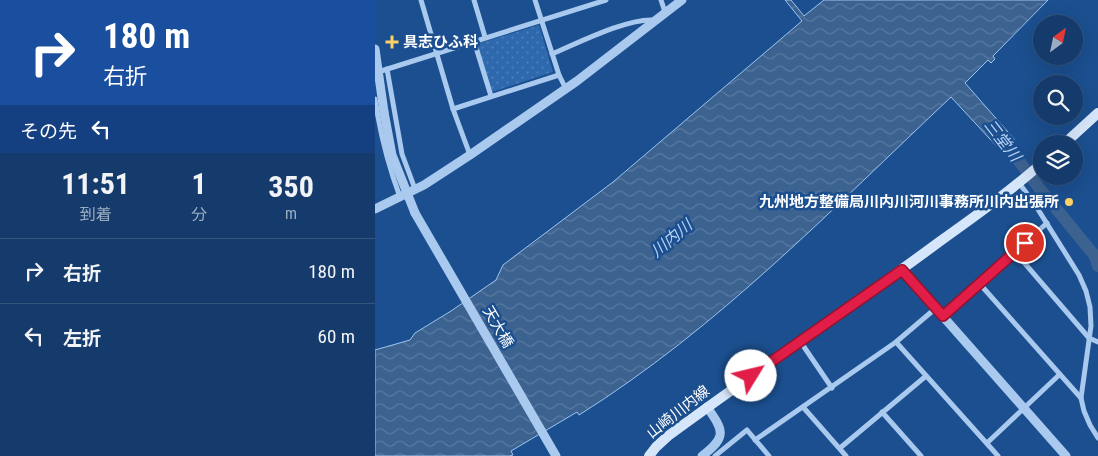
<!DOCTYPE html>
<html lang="ja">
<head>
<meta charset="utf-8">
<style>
	:root { --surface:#143b6b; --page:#1d4271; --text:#f1f3f6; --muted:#9dadc1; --line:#33557e }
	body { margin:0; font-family:"Roboto Condensed","Noto Sans JP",sans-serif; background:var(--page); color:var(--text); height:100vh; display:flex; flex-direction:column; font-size:19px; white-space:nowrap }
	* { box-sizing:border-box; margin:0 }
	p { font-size:16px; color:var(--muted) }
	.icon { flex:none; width:28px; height:28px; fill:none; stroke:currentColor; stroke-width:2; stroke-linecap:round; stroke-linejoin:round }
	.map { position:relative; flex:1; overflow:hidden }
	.details { display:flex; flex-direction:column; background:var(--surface); width:375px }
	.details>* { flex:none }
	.banner { background:#1a4fa0; color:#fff; overflow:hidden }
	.needle { width:32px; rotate:33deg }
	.controls { position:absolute; left:658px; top:15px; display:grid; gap:10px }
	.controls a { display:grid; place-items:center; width:50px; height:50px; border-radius:50%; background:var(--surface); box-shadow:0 5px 20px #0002,0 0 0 1px var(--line); font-size:25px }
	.pin { position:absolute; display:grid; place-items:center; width:42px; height:42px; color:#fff; margin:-21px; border:2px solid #fff; border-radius:50%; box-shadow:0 1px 5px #0007 }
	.me { position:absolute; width:55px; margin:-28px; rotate:54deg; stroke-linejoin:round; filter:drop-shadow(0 0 4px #0008) }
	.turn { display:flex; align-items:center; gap:18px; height:105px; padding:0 20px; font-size:22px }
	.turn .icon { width:65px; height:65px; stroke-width:2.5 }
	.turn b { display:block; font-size:35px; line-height:42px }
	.then { display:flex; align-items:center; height:48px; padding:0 20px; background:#0003; gap:10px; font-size:19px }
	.eta { display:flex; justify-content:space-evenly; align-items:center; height:85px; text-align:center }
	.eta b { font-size:30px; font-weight:700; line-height:35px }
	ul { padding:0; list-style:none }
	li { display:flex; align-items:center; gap:15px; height:65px; padding:0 20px; border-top:1px solid var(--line) }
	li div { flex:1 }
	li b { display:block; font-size:19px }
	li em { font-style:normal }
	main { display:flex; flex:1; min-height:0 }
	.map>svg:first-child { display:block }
	.grass { fill:url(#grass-dots) }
	.water { fill:url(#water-waves); stroke:#9cc4f0 }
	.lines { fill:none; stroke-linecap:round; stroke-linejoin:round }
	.river { stroke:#3c6290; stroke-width:12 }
	.minor { stroke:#a9c9ee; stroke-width:5 }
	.tertiary { stroke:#a9c9ee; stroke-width:9 }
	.secondary { stroke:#d6e6fa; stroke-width:10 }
	.tertiary-bridge { stroke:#a9c9ee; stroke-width:9 }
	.route-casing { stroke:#92132f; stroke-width:12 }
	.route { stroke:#e11d48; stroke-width:9 }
	.poi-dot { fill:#ffd166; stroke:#1b4f8f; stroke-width:2 }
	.labels { text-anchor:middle; stroke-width:5; stroke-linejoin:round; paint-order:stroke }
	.poi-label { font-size:15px; font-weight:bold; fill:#fff; stroke:#1b4f8f; text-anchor:start }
	.street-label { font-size:15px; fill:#fff; stroke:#1b4f8f }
	.water-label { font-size:16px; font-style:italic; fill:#b5d3f5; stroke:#1b4f8f }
</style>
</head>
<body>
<main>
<section class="details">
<div class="banner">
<div class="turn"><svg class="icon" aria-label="right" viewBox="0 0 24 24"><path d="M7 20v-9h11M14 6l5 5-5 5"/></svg><div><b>180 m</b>右折</div></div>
<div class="then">その先<svg class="icon" aria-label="left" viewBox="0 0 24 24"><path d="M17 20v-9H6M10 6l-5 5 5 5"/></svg></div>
</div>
<div class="eta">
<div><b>11:51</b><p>到着</p></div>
<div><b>1</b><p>分</p></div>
<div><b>350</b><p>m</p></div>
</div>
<ul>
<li><svg class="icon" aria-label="right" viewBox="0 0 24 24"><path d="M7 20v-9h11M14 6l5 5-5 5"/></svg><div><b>右折</b></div><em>180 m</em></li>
<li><svg class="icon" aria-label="left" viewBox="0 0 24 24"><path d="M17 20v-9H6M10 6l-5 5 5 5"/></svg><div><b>左折</b></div><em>60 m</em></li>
</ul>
</section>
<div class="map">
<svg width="723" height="456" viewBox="0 0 723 456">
	<defs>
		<pattern id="grass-dots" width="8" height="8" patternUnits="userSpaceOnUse" patternTransform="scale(1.25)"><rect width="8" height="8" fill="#2e69ad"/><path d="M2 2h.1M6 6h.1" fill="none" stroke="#4d80b9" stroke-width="1.8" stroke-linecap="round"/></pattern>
		<pattern id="water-waves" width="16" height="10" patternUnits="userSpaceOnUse" patternTransform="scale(1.25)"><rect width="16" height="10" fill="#3c6290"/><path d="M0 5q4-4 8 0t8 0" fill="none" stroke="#597aa1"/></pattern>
	</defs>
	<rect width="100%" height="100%" fill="#1b4f8f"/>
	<path class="grass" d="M 164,25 L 178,72 L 117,92 L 102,44 Z"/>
	<path class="water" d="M 410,0 L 416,0 L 429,16 L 449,0 L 673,0 L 618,56 L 620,59 L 616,63 L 613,60 L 590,83 L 640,140 L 626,151 L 576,97 C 458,208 343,328 204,415 L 202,412 L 136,451 L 138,455 L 135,456 L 0,456 L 0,350 L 35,340 L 40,333 L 76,311 L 121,280 L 128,265 L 238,182 L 427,21 Z"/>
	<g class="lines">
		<path class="river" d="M 623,133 L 665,189 L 720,256 L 723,266"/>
		<g class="minor">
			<path d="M 46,0 L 78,109 L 95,155"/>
			<path d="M 99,0 L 110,37"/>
			<path d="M 160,0 L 184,75 L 191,89"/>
			<path d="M 286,0 L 290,12"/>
			<path d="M 99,41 L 116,96"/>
			<path d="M 177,54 C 203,43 252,18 279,20"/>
			<path d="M 12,69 L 27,154 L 40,189"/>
			<path d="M 3,72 L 231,0"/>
			<path d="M 0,99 C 5,133 13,165 25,197"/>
			<path d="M 78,109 L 184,75"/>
			<path d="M 644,183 L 659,203 L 704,275 L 711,291 L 715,307 L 716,326 L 706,398 L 709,411 L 715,425 L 723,438"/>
			<path d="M 640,252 L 714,338 L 723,342"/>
			<path d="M 604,283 L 706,398"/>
			<path d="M 568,316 L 672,223"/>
			<path d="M 425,341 L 457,388"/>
			<path d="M 521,342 L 623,456"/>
			<path d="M 428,407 L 471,456"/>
			<path d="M 507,412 L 546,456"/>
			<path d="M 380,440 L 521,342 L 561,308"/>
			<path d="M 612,443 L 684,375"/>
			<path d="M 465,448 L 551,376"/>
			<path d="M 340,456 L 372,430 L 394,456"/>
		</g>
		<g class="tertiary">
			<path d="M 0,49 L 9,112"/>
			<path d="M 0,209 L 49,185 L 95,155 L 202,81 L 307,0"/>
			<path d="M 40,213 L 181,456"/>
			<path d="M 527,270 L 691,456"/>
			<path d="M 327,456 C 352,437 349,431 332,407"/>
		</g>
		<g class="secondary">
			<path d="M 689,144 L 723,113"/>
			<path d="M 274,456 L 281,447 L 293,436 C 383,370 475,308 564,242 C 599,217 634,192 666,164"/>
		</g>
		<path class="tertiary-bridge" d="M 9,112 L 17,155 L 40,213"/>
	</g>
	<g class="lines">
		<g class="route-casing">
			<path id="route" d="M 376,376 L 527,270 L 568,316 L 650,243"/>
		</g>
		<use href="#route" class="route"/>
	</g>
	<g class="poi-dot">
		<path d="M14.5 34.5h5v5h5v5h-5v5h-5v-5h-5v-5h5z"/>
		<circle cx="694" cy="202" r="5"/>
	</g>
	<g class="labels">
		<g class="poi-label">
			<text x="28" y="47">具志ひふ科</text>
			<text x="684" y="207" text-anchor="end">九州地方整備局川内川河川事務所川内出張所</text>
		</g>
		<g class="street-label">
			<text transform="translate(123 327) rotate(60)" y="5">天大橋</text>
			<text transform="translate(303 412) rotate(-38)" y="5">山崎川内線</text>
		</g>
		<g class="water-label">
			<text transform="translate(628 140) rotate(52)" y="6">三堂川</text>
			<text transform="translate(296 238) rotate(-40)" y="6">川内川</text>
		</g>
	</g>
</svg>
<div class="controls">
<a><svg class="needle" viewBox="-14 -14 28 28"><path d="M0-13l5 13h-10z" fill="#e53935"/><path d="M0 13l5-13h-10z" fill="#9dadc1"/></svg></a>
<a><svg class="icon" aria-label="search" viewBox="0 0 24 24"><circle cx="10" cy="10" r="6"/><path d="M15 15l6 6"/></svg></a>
<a><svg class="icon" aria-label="layers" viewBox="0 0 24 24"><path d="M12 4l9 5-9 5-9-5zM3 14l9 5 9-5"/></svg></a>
</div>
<div class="pin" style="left:650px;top:243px;background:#d93025"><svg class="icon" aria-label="arrive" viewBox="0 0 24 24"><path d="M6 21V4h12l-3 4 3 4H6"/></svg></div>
<svg class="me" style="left:376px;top:376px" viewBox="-20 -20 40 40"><circle r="19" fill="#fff"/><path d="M0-13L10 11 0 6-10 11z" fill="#e11d48"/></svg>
</div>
</main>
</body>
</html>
